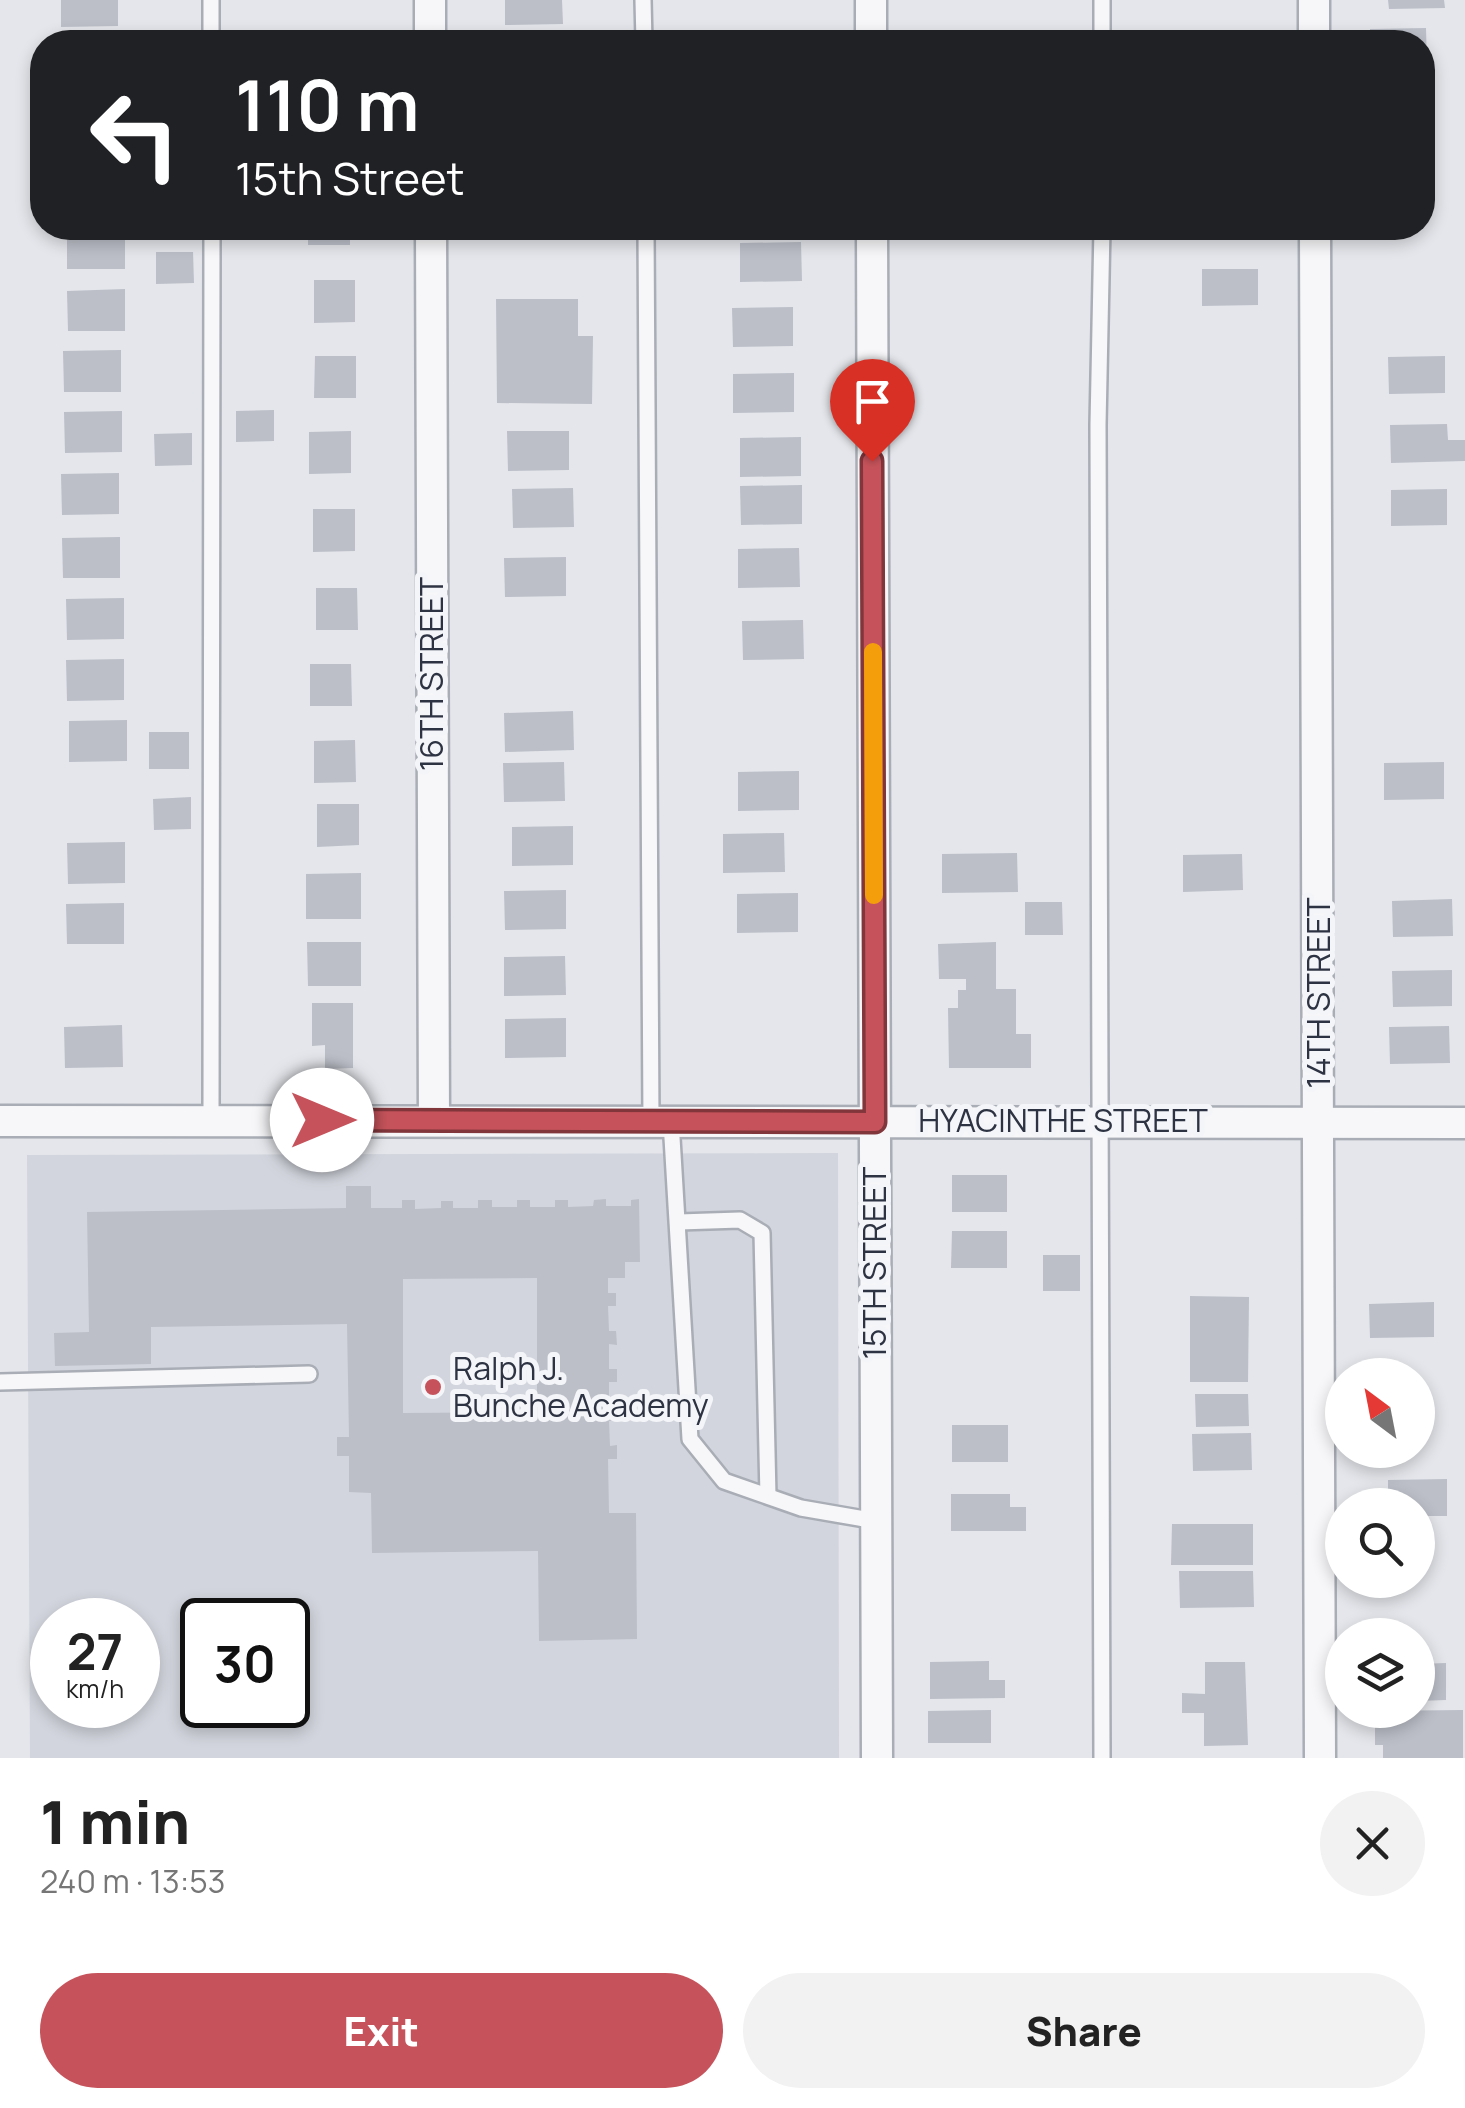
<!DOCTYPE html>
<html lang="en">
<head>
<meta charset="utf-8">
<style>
	:root { --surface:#fff; --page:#f2f2f2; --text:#222; --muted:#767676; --accent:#c6535b }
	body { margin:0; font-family:Manrope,sans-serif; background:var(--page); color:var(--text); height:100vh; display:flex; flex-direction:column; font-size:38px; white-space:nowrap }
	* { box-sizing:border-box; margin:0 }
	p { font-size:32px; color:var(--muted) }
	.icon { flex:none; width:55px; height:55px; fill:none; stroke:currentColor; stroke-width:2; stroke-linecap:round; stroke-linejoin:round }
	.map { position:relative; height:1758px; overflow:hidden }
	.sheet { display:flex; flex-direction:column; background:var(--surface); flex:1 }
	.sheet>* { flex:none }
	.top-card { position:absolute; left:30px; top:30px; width:1405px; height:210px; border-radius:40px; box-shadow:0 5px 15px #0003; background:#202124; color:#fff; overflow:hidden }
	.needle { width:65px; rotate:328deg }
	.buttons { position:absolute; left:1325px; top:1358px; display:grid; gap:20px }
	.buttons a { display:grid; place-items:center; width:110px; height:110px; border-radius:50%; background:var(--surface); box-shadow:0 5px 15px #0003; font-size:50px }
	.speed { position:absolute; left:30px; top:1598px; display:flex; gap:20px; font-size:50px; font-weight:700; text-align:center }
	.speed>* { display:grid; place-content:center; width:130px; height:130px; border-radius:50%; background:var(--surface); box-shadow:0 5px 15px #0003; line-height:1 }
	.speed small { font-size:25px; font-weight:400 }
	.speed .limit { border:5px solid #111; border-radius:15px; background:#fff; color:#111 }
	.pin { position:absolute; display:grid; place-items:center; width:85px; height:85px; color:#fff; margin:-102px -42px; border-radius:50% 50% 50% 0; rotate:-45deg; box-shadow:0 0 10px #0007 }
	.pin .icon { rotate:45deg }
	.me { position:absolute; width:110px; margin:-55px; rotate:90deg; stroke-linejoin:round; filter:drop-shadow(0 0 8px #0008) }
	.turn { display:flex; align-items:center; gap:35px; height:210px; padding:0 40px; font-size:45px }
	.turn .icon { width:130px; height:130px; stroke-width:2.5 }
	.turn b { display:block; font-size:70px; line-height:85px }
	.round { display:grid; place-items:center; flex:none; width:105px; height:105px; border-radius:52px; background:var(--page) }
	.head { display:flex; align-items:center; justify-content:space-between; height:170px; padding:0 40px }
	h1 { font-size:60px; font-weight:800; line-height:75px }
	.button { display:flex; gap:20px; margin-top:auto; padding:20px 40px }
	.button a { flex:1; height:115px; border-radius:60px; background:var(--accent); color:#fff; font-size:40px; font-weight:800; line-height:115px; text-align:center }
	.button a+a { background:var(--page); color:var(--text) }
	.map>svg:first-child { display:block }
	.built { fill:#d2d5dd; fill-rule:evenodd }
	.building { fill:#bcbfc8; fill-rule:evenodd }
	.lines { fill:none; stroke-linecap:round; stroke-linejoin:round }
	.lane-casing { stroke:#a9adb5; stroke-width:20 }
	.street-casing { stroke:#a9adb5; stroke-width:35 }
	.lane { stroke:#f7f7f9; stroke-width:15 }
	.street { stroke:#f7f7f9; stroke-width:30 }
	.route-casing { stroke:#81363b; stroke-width:25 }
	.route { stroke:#c6535b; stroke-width:18 }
	.slow { stroke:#f59e0b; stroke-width:18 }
	.poi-dot { fill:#c6535b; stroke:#f4f5f8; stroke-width:4 }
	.labels { text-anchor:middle; stroke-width:10; stroke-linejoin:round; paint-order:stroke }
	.street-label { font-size:32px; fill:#2d3342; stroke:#f4f5f8 }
	.poi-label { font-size:32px; fill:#2d3342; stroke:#f4f5f8; text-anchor:start }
</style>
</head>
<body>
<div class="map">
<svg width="1465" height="1758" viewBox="0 0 1465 1758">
	<rect width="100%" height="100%" fill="#e4e6eb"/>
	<path class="built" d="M 838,1153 L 839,1758 L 30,1758 L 27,1155 ZM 52,1620 L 138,1620 L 138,1705 L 52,1705 ZM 202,1620 L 288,1620 L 288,1705 L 202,1705 Z"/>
	<g class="building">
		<path d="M 61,0 L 118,0 L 118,26 L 61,27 Z"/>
		<path d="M 505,0 L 562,0 L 563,24 L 505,25 Z"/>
		<path d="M 1388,0 L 1444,0 L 1445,8 L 1389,9 Z"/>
		<path d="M 1426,28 L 1427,65 L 1422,65 L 1422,42 L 1370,42 L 1370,29 Z"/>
		<path d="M 278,30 L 278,42 L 241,42 L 241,31 Z"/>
		<path d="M 125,228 L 125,269 L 67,269 L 67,229 Z"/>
		<rect x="308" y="228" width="42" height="17"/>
		<path d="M 801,242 L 802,281 L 740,282 L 740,243 Z"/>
		<path d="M 156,252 L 193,252 L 194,283 L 156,284 Z"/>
		<path d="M 1202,269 L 1258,269 L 1258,305 L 1202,306 Z"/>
		<path d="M 314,280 L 355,280 L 355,322 L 314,323 Z"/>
		<path d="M 125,289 L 125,331 L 68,331 L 67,291 Z"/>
		<path d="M 496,299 L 578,299 L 578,336 L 593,336 L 592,404 L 497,403 Z"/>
		<path d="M 793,307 L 793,346 L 733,347 L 732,308 Z"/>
		<path d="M 121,350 L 121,392 L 64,392 L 63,351 Z"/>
		<path d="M 315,356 L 356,356 L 356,398 L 314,398 Z"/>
		<path d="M 1445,356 L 1445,393 L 1389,394 L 1388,357 Z"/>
		<path d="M 794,373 L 794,412 L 733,413 L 733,374 Z"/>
		<path d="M 274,410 L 274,441 L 236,442 L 236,411 Z"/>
		<path d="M 122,411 L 122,452 L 65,453 L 64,412 Z"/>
		<path d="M 1447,424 L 1448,440 L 1465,440 L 1465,461 L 1391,463 L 1390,425 Z"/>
		<path d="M 351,431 L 351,473 L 309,474 L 309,432 Z"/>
		<path d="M 507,431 L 569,431 L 569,470 L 508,471 Z"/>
		<path d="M 192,433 L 192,465 L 155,466 L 154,434 Z"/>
		<path d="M 801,437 L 801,476 L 740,477 L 740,438 Z"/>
		<path d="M 119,473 L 119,514 L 62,515 L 61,474 Z"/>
		<path d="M 802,485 L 802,524 L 741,525 L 740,486 Z"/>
		<path d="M 573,488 L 574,527 L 513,528 L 512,489 Z"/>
		<path d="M 1447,489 L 1447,525 L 1391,526 L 1391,490 Z"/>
		<path d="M 313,509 L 355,509 L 355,551 L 313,552 Z"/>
		<path d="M 120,537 L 120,578 L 63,578 L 62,538 Z"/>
		<path d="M 799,548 L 800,587 L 738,588 L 738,549 Z"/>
		<path d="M 566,557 L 566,596 L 505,597 L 504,558 Z"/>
		<path d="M 316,588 L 357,588 L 358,630 L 316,630 Z"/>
		<path d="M 124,598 L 124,639 L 67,640 L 66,599 Z"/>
		<path d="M 803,620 L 804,659 L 743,660 L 742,621 Z"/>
		<path d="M 124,659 L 124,700 L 67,701 L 66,660 Z"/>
		<path d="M 310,664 L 351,664 L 352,706 L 310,706 Z"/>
		<path d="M 573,711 L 574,750 L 505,752 L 504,713 Z"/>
		<path d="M 127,720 L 127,761 L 69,762 L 69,721 Z"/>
		<rect x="149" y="732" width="40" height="37"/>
		<path d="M 355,740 L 356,782 L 314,783 L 314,741 Z"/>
		<path d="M 564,762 L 565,801 L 504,802 L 503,763 Z"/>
		<path d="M 1444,762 L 1444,799 L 1384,800 L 1384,763 Z"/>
		<path d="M 799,771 L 799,810 L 738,811 L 738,772 Z"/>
		<path d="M 191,797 L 191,829 L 154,830 L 153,799 Z"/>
		<path d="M 317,804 L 359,804 L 359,845 L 317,847 Z"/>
		<path d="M 573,826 L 573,865 L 512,866 L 512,827 Z"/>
		<path d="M 784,833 L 785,872 L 723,873 L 723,834 Z"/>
		<path d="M 125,842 L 125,883 L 68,884 L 67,843 Z"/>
		<path d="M 1017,853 L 1018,892 L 942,893 L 942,854 Z"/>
		<path d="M 1242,854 L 1243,890 L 1183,892 L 1183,855 Z"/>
		<path d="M 361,873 L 361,919 L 306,919 L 306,874 Z"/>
		<path d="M 566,890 L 566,929 L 505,930 L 504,891 Z"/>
		<path d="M 798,893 L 798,932 L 737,933 L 737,894 Z"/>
		<path d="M 1452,899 L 1453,936 L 1393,937 L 1392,901 Z"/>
		<path d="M 1025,902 L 1062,902 L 1063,935 L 1025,935 Z"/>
		<path d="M 124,903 L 124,944 L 67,944 L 66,904 Z"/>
		<path d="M 307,942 L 361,942 L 361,986 L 308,986 Z"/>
		<path d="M 996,942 L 996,989 L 1016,989 L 1016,1034 L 1031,1034 L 1031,1068 L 949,1068 L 948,1008 L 958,1008 L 958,990 L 966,990 L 966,979 L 939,979 L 938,944 Z"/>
		<path d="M 565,956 L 566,995 L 504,996 L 504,957 Z"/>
		<path d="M 1452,970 L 1452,1006 L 1393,1007 L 1392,971 Z"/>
		<path d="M 312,1003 L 353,1003 L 353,1068 L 325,1069 L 325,1045 L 312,1046 Z"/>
		<path d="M 566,1018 L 566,1057 L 505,1058 L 505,1019 Z"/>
		<path d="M 122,1025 L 123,1067 L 65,1068 L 64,1027 Z"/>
		<path d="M 1449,1026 L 1450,1063 L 1390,1064 L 1389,1027 Z"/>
		<rect x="952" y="1175" width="55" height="37"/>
		<path d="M 346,1186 L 371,1186 L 371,1208 L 402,1208 L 402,1200 L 415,1200 L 415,1209 L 441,1208 L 441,1201 L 453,1201 L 453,1208 L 478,1208 L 478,1200 L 492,1200 L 492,1207 L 517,1207 L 517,1200 L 530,1200 L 530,1207 L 555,1207 L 555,1200 L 568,1200 L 568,1207 L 593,1206 L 594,1200 L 606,1199 L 606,1206 L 631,1206 L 631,1200 L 639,1199 L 640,1262 L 625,1262 L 625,1278 L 608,1278 L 608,1293 L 616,1293 L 616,1306 L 608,1306 L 609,1331 L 616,1331 L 617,1345 L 609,1344 L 609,1369 L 617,1369 L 617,1382 L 609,1382 L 609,1407 L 617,1407 L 617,1420 L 609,1421 L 610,1446 L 617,1445 L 617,1459 L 608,1459 L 609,1513 L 636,1513 L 637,1639 L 539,1641 L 538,1551 L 372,1553 L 371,1493 L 349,1492 L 349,1456 L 337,1456 L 337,1437 L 349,1437 L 347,1324 L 151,1327 L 151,1364 L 55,1366 L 54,1333 L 89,1332 L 87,1212 L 346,1208 ZM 537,1278 L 537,1412 L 403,1413 L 403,1279 Z"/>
		<path d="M 952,1231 L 1007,1231 L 1007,1268 L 951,1268 Z"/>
		<rect x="1043" y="1255" width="37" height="36"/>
		<path d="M 1190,1296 L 1249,1297 L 1248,1382 L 1190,1382 Z"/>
		<path d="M 1434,1302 L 1434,1337 L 1370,1338 L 1369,1304 Z"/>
		<path d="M 1195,1394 L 1248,1394 L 1249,1426 L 1196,1427 Z"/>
		<rect x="952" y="1425" width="56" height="37"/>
		<path d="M 1251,1433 L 1252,1470 L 1193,1471 L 1192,1434 Z"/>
		<path d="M 1447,1479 L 1447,1516 L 1418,1516 L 1418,1505 L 1388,1505 L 1388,1480 Z"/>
		<path d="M 951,1494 L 1010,1494 L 1010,1507 L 1026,1507 L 1026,1531 L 951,1531 Z"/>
		<path d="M 1172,1524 L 1253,1524 L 1253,1565 L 1171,1565 Z"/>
		<path d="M 1179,1571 L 1253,1571 L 1254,1607 L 1180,1608 Z"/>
		<path d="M 989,1661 L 989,1680 L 1005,1680 L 1005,1698 L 930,1699 L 930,1662 Z"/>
		<path d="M 1205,1662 L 1245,1662 L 1248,1745 L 1204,1746 L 1204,1713 L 1182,1713 L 1182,1693 L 1205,1694 Z"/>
		<path d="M 1446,1663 L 1446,1700 L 1418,1701 L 1418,1664 Z"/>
		<path d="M 991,1710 L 991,1743 L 928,1743 L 928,1711 Z"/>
		<path d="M 1463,1710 L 1463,1758 L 1383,1758 L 1383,1745 L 1375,1745 L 1375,1711 Z"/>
	</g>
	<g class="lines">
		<g class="lane-casing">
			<g id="lane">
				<path d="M 211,0 L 211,42"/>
				<path d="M 643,0 L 644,42"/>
				<path d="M 1102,0 L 1102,42"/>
				<path d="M 646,228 L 651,1121"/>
				<path d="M 211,1121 L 212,228"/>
				<path d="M 671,1121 L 690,1439 L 724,1481 L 801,1508 L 876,1521"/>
				<path d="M 679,1222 L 740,1220 L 762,1233 L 768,1496"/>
				<path d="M 0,1382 L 309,1374"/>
				<path d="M 1102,1758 L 1098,425 L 1102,228"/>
			</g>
		</g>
		<g class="street-casing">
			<g id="street">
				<path d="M 430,0 L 430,42"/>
				<path d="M 871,0 L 871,42"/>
				<path d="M 1314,0 L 1314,42"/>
				<path d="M 431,228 L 434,1121"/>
				<path d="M 872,228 L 877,1758"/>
				<path d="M 1315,228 L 1320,1758"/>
				<path d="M 0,1121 L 1465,1123"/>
			</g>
		</g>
		<use href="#lane" class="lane"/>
		<use href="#street" class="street"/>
	</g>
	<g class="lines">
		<g class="route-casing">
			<path id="route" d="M 322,1120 L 875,1122 L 872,461"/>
		</g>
		<use href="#route" class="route"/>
		<path class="slow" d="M 873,652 L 874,895"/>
	</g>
	<circle class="poi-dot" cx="433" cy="1387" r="10"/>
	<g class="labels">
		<g class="street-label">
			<text transform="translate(432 674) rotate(-90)" y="11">16TH STREET</text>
			<text transform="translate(1319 993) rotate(-90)" y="11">14TH STREET</text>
			<text x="1063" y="1132">HYACINTHE STREET</text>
			<text transform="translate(875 1263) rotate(-90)" y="11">15TH STREET</text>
		</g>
		<g class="poi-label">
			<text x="453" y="1380">Ralph J.<tspan x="453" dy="37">Bunche Academy</tspan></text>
		</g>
	</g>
</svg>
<div class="buttons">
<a><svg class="needle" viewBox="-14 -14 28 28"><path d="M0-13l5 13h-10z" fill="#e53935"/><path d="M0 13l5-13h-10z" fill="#767676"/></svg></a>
<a><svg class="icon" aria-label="search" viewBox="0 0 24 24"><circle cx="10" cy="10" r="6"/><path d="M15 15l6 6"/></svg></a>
<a><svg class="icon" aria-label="layers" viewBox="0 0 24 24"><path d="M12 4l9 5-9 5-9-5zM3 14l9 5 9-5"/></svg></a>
</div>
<div class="speed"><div>27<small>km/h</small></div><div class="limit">30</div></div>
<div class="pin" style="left:872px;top:461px;background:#d93025"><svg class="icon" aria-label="arrive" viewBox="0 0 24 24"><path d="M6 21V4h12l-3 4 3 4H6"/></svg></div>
<svg class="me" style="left:322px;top:1120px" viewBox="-20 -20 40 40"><circle r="19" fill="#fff"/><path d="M0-13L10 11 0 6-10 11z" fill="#c6535b"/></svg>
<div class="top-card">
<div class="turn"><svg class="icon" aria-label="left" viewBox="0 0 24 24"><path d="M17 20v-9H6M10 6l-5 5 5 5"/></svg><div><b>110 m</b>15th Street</div></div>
</div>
</div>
<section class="sheet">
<div class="head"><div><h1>1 min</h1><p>240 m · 13:53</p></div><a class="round"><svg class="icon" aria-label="close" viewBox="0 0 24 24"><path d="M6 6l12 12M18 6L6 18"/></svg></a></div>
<div class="button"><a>Exit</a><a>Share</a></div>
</section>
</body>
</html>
